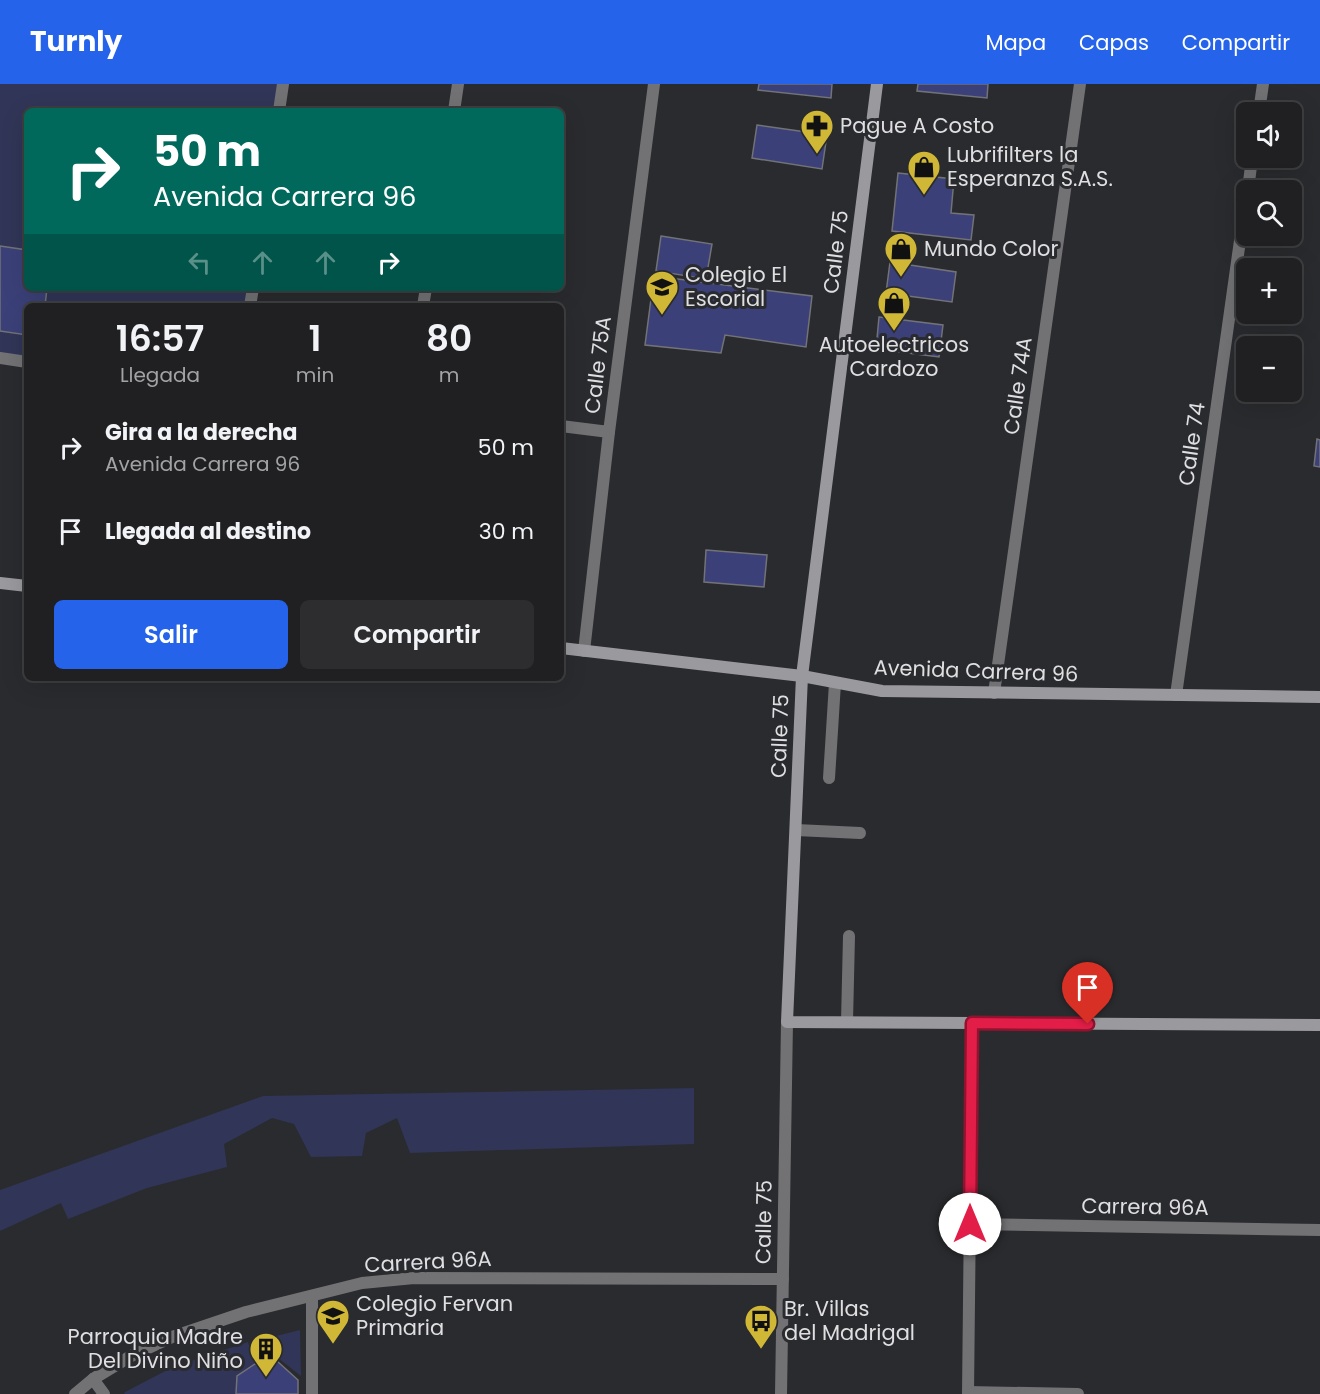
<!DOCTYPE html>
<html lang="es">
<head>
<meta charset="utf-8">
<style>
	:root { --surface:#202022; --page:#2d2d2f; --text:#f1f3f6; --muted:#a2a3a5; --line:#3d3e40; --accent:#2563eb }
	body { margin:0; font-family:Poppins,sans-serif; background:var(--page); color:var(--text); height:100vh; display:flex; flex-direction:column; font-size:22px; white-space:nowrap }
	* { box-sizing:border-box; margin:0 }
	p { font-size:20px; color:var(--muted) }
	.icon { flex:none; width:33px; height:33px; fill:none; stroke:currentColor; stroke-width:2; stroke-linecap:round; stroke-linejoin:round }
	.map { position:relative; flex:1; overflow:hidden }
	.side { position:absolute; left:24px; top:219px; width:540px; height:378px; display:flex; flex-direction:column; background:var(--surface); border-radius:9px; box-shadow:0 6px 24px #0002,0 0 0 2px var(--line) }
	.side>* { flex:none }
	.top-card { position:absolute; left:24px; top:24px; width:540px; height:183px; border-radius:9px; box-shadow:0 6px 24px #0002,0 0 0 2px var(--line); background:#00695c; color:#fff; overflow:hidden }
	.tools { position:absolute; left:1236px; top:18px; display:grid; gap:12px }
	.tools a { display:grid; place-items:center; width:66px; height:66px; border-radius:9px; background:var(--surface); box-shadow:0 6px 24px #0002,0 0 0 2px var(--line); font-size:30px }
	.pin { position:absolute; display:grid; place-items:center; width:51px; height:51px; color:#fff; margin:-62px -26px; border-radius:50% 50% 50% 0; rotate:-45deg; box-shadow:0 0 6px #0007 }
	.pin .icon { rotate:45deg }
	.me { position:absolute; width:66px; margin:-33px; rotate:0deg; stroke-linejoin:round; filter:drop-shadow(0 0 4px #0008) }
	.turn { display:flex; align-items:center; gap:21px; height:126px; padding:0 30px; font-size:27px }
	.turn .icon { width:78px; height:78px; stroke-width:2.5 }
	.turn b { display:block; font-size:42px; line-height:51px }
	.lanes { display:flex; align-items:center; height:57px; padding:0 30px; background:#0003; justify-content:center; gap:30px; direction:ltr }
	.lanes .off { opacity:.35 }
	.eta { display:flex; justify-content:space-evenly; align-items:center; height:102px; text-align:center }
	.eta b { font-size:36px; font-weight:600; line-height:42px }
	.cta { display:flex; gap:12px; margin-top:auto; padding:12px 30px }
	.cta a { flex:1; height:69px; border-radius:9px; background:var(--accent); color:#fff; font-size:24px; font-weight:600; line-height:69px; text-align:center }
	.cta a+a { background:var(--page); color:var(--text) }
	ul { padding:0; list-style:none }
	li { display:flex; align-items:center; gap:18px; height:84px; padding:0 30px }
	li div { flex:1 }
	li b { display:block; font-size:22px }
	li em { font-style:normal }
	header { display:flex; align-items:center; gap:36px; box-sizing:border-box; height:84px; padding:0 30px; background:var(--accent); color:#fff }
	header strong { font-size:28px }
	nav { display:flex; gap:33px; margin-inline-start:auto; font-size:21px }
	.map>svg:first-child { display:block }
	.green { fill:#313557 }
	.building { fill:#3b4078; stroke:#727277; stroke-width:1.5 }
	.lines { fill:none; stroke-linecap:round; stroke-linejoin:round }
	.service { stroke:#727274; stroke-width:12 }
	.minor { stroke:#727274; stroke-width:12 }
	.tertiary { stroke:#727274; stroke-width:12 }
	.secondary { stroke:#9a9a9e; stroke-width:12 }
	.route-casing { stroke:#92132f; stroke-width:15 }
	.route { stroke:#e11d48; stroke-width:10 }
	.labels { text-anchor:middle; stroke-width:6; stroke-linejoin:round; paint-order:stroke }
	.poi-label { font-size:21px; fill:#dfdfe2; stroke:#2a2b2e; text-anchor:start }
	.street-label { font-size:21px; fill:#dfdfe2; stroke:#2a2b2e }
</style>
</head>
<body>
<header>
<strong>Turnly</strong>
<nav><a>Mapa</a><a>Capas</a><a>Compartir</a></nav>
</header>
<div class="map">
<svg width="1320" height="1310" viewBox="0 0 1320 1310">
	<rect width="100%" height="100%" fill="#2a2b2e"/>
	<g class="green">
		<path d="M 0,0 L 283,0 L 279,27 L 27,27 L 27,204 L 253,204 L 250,222 L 27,222 L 27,278 L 0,274 Z"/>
		<path d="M 694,1004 L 694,1060 L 410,1069 L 397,1034 L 366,1049 L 362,1072 L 311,1073 L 294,1040 L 272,1034 L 224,1060 L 227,1083 L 147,1104 L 68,1135 L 61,1119 L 0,1147 L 0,1106 L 263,1012 Z"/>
		<path d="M 300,1246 L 301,1292 L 278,1274 L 276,1252 Z"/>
		<path d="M 248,1258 L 255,1280 L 237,1292 L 236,1310 L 124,1310 L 125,1308 L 173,1283 Z"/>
	</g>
	<g class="building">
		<path d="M 759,0 L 832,0 L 831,14 L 758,6 Z"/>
		<path d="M 918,0 L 988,0 L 987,14 L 917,7 Z"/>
		<path d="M 757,41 L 827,51 L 822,85 L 752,74 Z"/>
		<path d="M 898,89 L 954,95 L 951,129 L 974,131 L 971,156 L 892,147 Z"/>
		<path d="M 661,152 L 712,160 L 706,195 L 656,187 Z"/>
		<path d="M 0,162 L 27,166 L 27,204 L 47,204 L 45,222 L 27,222 L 27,251 L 0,247 Z"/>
		<path d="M 890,178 L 956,188 L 952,218 L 886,209 Z"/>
		<path d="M 654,192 L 812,212 L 806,263 L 725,251 L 721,269 L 645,261 Z"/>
		<path d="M 879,233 L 943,241 L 939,273 L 876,265 Z"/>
		<path d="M 1317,355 L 1320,356 L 1320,383 L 1314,382 Z"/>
		<path d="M 706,466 L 767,471 L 764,503 L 704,498 Z"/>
		<path d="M 277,1277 L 298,1296 L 298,1310 L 236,1310 L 237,1292 L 255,1280 Z"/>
	</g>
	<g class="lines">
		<g class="service">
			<path d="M 1259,28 L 1263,0"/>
			<path d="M 1248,106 L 1252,74"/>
			<path d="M 584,567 L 609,348"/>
			<path d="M 1176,611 L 1246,114"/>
			<path d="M 829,694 L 835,599"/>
			<path d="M 796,746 L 860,749"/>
			<path d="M 847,938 L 849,852"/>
			<path d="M 93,1295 L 104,1310"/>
			<path d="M 312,1310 L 312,1212"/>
		</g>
		<g class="minor">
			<path d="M 279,27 L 283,0"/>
			<path d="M 454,27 L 458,0"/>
			<path d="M 250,222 L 253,204"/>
			<path d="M 423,222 L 426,204"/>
			<path d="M 0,274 L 27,278"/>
			<path d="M 561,342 L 609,348 L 654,0"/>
			<path d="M 994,609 L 1080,0"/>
			<path d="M 970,1140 L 1320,1146"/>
			<path d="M 968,1308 L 1078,1310"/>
			<path d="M 968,1310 L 972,939"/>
		</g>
		<g class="tertiary">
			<path d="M 75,1310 L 93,1295 L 131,1272 L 172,1253 L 246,1228 L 362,1199 L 414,1194 L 783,1195"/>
			<path d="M 781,1310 L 787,938"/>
		</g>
		<g class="secondary">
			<path d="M 877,0 L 802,592 L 787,938 L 1320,941"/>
			<path d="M 0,499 L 27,502"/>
			<path d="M 561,564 L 802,592 L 882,607 L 1320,613"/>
		</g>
	</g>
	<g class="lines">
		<g class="route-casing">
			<path id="route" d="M 970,1140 L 972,939 L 1088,940"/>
		</g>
		<use href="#route" class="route"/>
	</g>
	<defs>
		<g id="pharmacy-pin" transform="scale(1.725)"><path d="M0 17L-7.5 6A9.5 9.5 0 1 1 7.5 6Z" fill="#d1b736" stroke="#2a2b2e"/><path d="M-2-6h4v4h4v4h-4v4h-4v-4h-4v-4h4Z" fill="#111"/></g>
		<g id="shop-pin" transform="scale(1.725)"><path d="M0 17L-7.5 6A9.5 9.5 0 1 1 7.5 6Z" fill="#d1b736" stroke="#2a2b2e"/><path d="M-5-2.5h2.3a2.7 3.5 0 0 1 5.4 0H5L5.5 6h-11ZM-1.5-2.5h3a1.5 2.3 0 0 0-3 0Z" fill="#111"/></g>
		<g id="school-pin" transform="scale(1.725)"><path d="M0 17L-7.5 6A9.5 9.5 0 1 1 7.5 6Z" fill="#d1b736" stroke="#2a2b2e"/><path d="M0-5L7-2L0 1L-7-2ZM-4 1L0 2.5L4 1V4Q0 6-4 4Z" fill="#111"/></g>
		<g id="bus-pin" transform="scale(1.725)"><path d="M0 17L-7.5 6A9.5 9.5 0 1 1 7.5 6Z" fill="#d1b736" stroke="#2a2b2e"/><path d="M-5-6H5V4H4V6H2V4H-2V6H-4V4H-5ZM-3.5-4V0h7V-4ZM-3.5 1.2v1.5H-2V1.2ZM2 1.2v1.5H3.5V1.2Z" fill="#111"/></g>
		<g id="building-pin" transform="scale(1.725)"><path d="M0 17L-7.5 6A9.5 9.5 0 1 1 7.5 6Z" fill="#d1b736" stroke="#2a2b2e"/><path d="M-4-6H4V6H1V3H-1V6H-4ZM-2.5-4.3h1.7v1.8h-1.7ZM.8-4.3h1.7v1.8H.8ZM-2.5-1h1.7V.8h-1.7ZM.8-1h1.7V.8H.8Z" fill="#111"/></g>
	</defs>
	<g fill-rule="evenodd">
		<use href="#pharmacy-pin" x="817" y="42"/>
		<use href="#shop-pin" x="924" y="83"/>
		<use href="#shop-pin" x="901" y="165"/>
		<use href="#school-pin" x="662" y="203"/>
		<use href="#shop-pin" x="894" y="219"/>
		<use href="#school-pin" x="333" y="1232"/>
		<use href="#bus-pin" x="761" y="1237"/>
		<use href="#building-pin" x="266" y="1265"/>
	</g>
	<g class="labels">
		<g class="poi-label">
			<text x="840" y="49">Pague A Costo</text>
			<text x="947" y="78">Lubrifilters la<tspan x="947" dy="24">Esperanza S.A.S.</tspan></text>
			<text x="924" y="172">Mundo Color</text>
			<text x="685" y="198">Colegio El<tspan x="685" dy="24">Escorial</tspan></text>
			<text x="894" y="268" text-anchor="middle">Autoelectricos<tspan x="894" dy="24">Cardozo</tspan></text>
			<text x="356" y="1227">Colegio Fervan<tspan x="356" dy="24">Primaria</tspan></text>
			<text x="784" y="1232">Br. Villas<tspan x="784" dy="24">del Madrigal</tspan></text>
			<text x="243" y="1260" text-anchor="end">Parroquia Madre<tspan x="243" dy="24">Del Divino Niño</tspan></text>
		</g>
		<g class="street-label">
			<text transform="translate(836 168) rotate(-83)" y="7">Calle 75</text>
			<text transform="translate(598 281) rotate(-83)" y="7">Calle 75A</text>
			<text transform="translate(1018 302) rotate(-82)" y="7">Calle 74A</text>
			<text transform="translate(1192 360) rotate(-82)" y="7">Calle 74</text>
			<text transform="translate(976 587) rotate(2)" y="7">Avenida Carrera 96</text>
			<text transform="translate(780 652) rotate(-88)" y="7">Calle 75</text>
			<text transform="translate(1145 1123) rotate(1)" y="7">Carrera 96A</text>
			<text transform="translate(764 1138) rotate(-89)" y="7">Calle 75</text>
			<text transform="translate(428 1178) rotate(-3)" y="7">Carrera 96A</text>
		</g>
	</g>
</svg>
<div class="tools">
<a><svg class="icon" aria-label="sound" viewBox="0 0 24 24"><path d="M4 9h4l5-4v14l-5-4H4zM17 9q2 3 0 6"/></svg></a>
<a><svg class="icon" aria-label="search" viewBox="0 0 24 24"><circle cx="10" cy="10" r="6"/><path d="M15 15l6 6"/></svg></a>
<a>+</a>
<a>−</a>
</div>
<div class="pin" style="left:1088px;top:940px;background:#d93025"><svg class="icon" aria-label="arrive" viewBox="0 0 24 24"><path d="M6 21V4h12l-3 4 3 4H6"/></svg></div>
<svg class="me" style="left:970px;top:1140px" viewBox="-20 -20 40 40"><circle r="19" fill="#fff"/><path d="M0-13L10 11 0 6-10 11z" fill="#e11d48"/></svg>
<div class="top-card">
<div class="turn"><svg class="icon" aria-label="right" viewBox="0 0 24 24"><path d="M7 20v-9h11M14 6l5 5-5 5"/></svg><div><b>50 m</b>Avenida Carrera 96</div></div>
<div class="lanes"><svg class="icon off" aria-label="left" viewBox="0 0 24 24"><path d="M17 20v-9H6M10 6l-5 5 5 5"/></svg><svg class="icon off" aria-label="ahead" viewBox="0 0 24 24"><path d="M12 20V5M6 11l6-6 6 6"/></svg><svg class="icon off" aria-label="ahead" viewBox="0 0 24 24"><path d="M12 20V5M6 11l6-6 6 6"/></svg><svg class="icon" aria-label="right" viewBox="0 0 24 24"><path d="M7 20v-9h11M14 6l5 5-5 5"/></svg></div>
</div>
<section class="side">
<div class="eta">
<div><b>16:57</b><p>Llegada</p></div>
<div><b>1</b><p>min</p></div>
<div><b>80</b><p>m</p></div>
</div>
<ul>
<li><svg class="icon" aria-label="right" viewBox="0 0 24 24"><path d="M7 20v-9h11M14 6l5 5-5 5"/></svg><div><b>Gira a la derecha</b><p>Avenida Carrera 96</p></div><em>50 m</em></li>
<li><svg class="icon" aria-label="arrive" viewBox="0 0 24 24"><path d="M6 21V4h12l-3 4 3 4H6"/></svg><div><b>Llegada al destino</b></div><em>30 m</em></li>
</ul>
<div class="cta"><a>Salir</a><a>Compartir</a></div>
</section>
</div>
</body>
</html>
